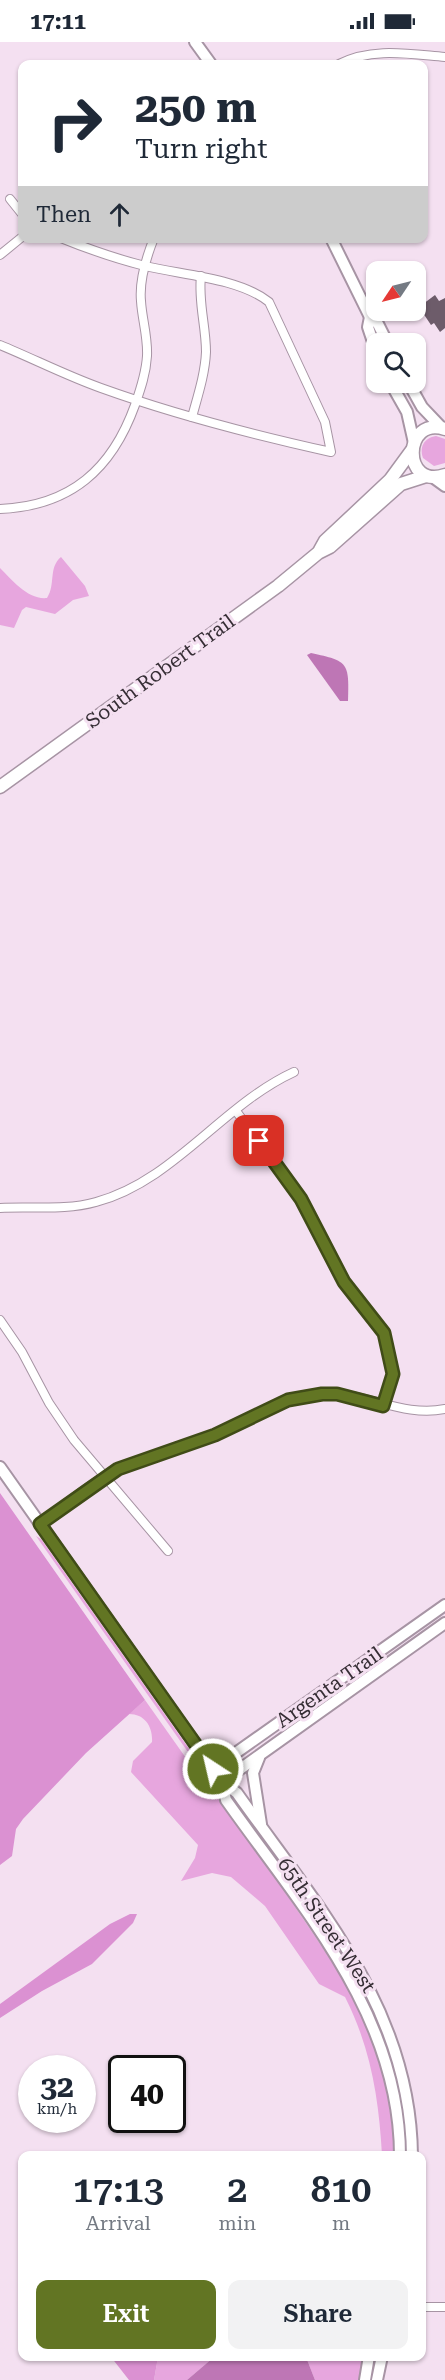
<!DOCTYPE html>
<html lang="en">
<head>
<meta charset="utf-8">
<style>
	:root { --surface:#fff; --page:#f2f2f3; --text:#1f2937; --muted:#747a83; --accent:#627523 }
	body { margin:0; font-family:"Roboto Serif",serif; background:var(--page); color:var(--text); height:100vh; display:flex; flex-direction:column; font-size:22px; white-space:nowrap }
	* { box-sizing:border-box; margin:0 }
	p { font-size:20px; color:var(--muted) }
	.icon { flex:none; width:33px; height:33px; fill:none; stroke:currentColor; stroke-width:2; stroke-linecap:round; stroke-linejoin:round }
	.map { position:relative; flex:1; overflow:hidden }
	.drawer { position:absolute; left:18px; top:2109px; width:408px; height:210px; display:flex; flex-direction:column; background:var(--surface); border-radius:12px; box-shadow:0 2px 4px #0004 }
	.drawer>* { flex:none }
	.hud { position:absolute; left:18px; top:18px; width:410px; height:183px; border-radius:12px; box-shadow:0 2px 4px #0004; background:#fff; color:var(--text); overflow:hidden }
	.needle { width:39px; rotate:235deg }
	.tools { position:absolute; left:366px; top:219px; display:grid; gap:12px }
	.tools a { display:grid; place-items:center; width:60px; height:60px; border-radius:12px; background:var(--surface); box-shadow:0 2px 4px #0004; font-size:30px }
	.speed { position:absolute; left:18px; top:2013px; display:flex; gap:12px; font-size:30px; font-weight:700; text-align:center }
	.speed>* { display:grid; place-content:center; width:78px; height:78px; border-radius:50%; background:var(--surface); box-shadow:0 2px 4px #0004; line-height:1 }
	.speed small { font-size:15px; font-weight:400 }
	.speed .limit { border:3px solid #111; border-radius:9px; background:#fff; color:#111 }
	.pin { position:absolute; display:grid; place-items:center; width:51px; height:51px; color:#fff; margin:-26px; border-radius:12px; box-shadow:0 3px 9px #0006 }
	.me { position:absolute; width:66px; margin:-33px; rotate:325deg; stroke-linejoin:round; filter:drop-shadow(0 0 4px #0008) }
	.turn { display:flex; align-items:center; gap:21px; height:126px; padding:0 18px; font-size:27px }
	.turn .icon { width:78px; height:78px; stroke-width:2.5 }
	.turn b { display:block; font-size:42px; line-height:51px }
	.then { display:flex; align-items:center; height:57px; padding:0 18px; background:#0003; gap:12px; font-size:22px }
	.eta { display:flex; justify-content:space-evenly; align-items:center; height:102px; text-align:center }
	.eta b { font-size:36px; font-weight:600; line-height:42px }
	.primary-button { display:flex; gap:12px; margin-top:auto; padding:12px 18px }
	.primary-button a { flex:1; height:69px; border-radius:12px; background:var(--accent); color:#fff; font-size:24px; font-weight:600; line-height:69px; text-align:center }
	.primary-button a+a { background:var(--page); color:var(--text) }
	.status { display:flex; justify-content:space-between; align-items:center; height:42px; padding:0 30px; background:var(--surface); direction:ltr }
	.status svg { height:16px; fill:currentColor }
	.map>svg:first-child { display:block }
	.green { fill:#e7a6de }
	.forest { fill:#db91d2 }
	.water { fill:#be76b5 }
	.building { fill:#6d5c6a }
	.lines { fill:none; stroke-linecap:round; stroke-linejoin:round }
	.street-casing { stroke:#a794a4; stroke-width:10 }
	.secondary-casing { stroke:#a794a4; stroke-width:14 }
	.primary-casing { stroke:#a794a4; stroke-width:15 }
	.street { stroke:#fff; stroke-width:8 }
	.secondary { stroke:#fff; stroke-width:10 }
	.primary { stroke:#fff; stroke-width:12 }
	.route-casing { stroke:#404c17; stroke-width:15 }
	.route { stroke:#627523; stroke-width:10 }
	.labels { text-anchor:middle; stroke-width:6; stroke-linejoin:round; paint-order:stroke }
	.street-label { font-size:20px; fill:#362e35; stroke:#f4e0f1 }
</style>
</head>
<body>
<div class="status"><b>17:11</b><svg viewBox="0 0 49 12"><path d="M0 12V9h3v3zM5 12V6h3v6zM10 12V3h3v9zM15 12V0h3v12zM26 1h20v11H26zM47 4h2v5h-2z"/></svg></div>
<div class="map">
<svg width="445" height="2338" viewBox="0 0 445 2338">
	<rect width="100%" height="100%" fill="#f4e0f1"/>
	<g class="green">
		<path d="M 436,394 L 445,397 L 445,421 L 434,424 L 423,416 C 419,405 424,396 436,394 Z"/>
		<path d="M 61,515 L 85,544 L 89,554 L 73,558 L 55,572 L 26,565 L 22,568 L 14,586 L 0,583 L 0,526 C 12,538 28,558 47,556 C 56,542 48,526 61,515 Z"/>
		<path d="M 36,1494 L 41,1497 L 192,1711 L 195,1720 Z"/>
		<path d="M 145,1658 L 193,1726 L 200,1723 C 230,1768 259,1812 289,1856 C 344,1937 398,2010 394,2113 L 382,2113 C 379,2058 371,2006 345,1955 L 319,1942 L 265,1864 L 231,1835 L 212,1831 L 181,1839 L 195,1816 L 198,1803 L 131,1730 L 133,1719 L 152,1700 C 153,1685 145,1672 129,1672 Z"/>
		<path d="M 158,2315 L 214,2315 L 187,2338 L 154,2338 Z"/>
		<path d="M 306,2315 L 364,2315 L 359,2338 L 315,2338 Z"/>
	</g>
	<g class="forest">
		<path d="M 0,1451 L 145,1658 L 86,1711 L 23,1777 L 16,1787 L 12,1814 L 0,1823 Z"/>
		<path d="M 130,1872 L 137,1872 L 133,1881 L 92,1922 L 42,1949 L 0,1976 L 0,1962 L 110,1882 Z"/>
		<path d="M 111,2315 L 158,2315 L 154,2338 L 129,2338 Z"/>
	</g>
	<g class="water">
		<path d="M 311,611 C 349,619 349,621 348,659 L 340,659 L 307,613 Z"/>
		<path d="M 214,2315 L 306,2315 L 315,2338 L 187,2338 Z"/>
	</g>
	<path class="building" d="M 435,253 L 439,259 L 445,256 L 445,286 L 440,290 L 434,281 L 431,283 L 419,265 Z"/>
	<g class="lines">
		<g class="street-casing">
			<g id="street">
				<path d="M 339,22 C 372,5 409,12 445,15"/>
				<path d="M 10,157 L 22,172"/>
				<path d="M 0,213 L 22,195"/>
				<path d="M 0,303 C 34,317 67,334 101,346 C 176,373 254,393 331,410 L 325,380 L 269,260 C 239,236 182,233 145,224 C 117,217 88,207 61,196"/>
				<path d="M 192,375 C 198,353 205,332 206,310 C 206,284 198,260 201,234"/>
				<path d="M 0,467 C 71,464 112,427 135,363 C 141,346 146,331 147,314 C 148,295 142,277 141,259 C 139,238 146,216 154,196"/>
				<path d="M 236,1069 L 301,1157 L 344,1240 L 384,1291 L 393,1332 L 383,1364"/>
				<path d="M 0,1166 C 33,1164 64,1169 96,1160 C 174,1139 222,1063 294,1030"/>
				<path d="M 0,1278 L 22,1310 L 49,1361 L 74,1398 L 168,1509"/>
				<path d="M 40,1482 C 65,1463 90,1440 119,1427 C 152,1411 189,1405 222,1390 C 254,1376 283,1355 319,1352 C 363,1348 401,1376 445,1367"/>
				<path d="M 422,2265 L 445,2265"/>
			</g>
		</g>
		<g class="secondary-casing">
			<g id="secondary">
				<path d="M 195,0 L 211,22"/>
				<path d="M 331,196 L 370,275 L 378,282 L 388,302"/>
				<path d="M 370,275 L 368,285 L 376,309"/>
				<path d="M 390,340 L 407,370 L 414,401"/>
				<path d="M 408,340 L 422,365 L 442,386"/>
				<path d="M 434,436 L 445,444"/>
				<path d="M 0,1425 L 222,1740 L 237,1751 C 317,1864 411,1967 412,2114"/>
				<path d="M 259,1716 L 253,1731 L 261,1782"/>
				<path d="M 213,1727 L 445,1563"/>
				<path d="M 222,1740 L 226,1758 C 303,1867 400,1973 400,2114"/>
				<path d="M 222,1740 L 445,1581"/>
				<path d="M 365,2338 L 369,2314"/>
				<path d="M 377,2338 L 382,2314"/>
			</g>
		</g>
		<g class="primary-casing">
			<g id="primary">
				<path d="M 445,387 C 403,373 401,448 445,433"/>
				<path d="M 320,508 L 325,499 L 390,438 L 412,408"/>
				<path d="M 0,745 L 278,544 L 318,511 L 330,505 L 401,442 L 426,434"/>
			</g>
		</g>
		<use href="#street" class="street"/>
		<use href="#secondary" class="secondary"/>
		<use href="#primary" class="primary"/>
	</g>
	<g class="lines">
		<g class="route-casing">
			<path id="route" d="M 213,1727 L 40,1482 L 118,1427 L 215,1393 L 288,1358 L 322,1352 L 337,1352 L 383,1364 L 393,1332 L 384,1291 L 344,1240 L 301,1157 L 259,1099"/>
		</g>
		<use href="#route" class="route"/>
	</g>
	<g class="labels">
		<g class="street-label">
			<text transform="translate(160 629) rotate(-36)" y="7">South Robert Trail</text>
			<text transform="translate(329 1645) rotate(-35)" y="7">Argenta Trail</text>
			<text transform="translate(327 1883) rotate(56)" y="7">65th Street West</text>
		</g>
	</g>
</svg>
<div class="tools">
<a><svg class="needle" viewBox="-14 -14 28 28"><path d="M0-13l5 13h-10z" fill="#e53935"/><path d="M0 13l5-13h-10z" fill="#747a83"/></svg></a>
<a><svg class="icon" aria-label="search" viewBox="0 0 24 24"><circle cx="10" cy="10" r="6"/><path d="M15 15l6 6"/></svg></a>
</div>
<div class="speed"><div>32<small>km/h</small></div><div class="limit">40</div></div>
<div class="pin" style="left:259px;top:1099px;background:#d93025"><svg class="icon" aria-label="arrive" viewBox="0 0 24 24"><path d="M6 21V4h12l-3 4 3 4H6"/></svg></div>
<svg class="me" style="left:213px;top:1727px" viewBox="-20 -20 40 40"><circle r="17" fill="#627523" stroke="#fff" stroke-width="3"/><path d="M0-11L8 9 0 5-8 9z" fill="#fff"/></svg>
<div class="hud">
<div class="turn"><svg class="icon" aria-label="right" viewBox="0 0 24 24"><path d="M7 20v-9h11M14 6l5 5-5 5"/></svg><div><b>250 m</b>Turn right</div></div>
<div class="then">Then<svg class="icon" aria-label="ahead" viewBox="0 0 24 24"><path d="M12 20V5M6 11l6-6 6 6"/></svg></div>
</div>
<section class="drawer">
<div class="eta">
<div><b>17:13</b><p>Arrival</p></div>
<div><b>2</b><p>min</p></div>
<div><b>810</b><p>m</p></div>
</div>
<div class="primary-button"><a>Exit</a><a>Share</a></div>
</section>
</div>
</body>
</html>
